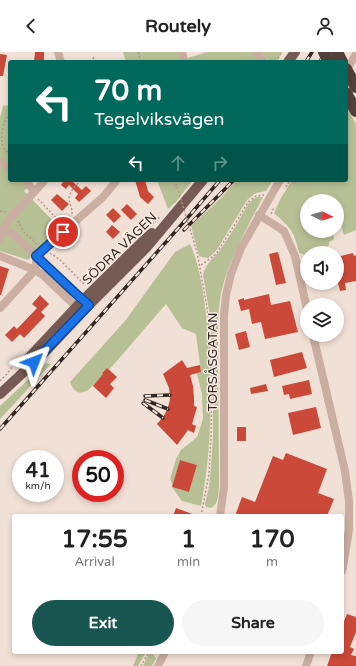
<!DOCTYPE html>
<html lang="en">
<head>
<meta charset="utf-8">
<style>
	:root { --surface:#fff; --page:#f6f6f6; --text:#222; --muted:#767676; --accent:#195551 }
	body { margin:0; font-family:"Varela Round",sans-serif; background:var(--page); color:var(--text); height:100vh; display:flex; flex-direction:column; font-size:15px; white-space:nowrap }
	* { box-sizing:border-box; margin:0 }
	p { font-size:13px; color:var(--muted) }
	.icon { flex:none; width:22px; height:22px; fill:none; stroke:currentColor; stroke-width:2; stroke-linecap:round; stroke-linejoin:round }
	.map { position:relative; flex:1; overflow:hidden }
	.panel { position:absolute; left:12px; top:462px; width:332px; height:140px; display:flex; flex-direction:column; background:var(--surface); border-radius:4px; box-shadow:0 2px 6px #0003 }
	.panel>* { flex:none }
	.guide { position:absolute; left:8px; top:8px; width:340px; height:122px; border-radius:4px; box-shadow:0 2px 6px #0003; background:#00695c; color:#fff; overflow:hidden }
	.needle { width:26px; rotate:95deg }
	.controls { position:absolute; left:300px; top:142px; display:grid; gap:8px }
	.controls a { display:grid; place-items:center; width:44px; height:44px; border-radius:50%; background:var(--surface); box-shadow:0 2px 6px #0003; font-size:20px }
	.speed { position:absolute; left:12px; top:398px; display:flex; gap:8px; font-size:20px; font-weight:700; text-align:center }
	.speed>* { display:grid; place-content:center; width:52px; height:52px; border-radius:50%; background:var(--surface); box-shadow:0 2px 6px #0003; line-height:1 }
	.speed small { font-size:10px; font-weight:400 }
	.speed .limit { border:6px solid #d22; background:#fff; color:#111 }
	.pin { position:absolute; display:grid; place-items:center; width:34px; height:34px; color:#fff; margin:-17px; border:2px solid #fff; border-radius:50%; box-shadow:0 1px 4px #0007 }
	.me { position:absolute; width:44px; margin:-22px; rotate:45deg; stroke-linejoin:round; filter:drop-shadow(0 0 3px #0008) }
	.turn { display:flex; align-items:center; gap:14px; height:84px; padding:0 20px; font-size:18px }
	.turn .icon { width:52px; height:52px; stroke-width:2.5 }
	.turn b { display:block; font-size:28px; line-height:34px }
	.lanes { display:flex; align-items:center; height:38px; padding:0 20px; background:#0003; justify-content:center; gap:20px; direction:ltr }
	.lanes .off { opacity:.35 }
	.eta { display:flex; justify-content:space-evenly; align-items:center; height:68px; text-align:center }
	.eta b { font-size:24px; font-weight:700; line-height:28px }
	.button { display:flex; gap:8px; margin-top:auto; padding:8px 20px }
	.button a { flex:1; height:46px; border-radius:24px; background:var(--accent); color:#fff; font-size:16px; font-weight:700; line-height:46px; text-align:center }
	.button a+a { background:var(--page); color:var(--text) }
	header { display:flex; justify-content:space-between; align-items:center; height:52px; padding:0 20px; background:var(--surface); font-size:18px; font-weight:700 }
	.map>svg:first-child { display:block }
	.green { fill:#b7c095 }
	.building { fill:#cb4939 }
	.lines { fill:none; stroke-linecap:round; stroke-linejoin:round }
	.path { stroke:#b5978b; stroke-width:1.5; stroke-dasharray:2 2; stroke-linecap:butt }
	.minor { stroke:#c9aea1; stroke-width:8 }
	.major { stroke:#765b54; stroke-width:10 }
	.highway { stroke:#543f3b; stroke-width:12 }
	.rail-casing { stroke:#332724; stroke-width:3.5 }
	.rail { stroke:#f9ebe1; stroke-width:2; stroke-dasharray:6; stroke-linecap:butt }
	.path-bridge { stroke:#b5978b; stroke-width:1.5; stroke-dasharray:2 2; stroke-linecap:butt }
	.highway-bridge { stroke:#543f3b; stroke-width:12 }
	.route-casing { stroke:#114b97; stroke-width:10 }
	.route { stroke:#1a73e8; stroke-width:7 }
	.labels { text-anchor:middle; stroke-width:3; stroke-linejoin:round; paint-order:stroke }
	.street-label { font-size:13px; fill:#332724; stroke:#f9ebe1 }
</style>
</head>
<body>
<header><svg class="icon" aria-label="back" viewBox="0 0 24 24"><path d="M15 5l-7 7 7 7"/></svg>Routely<svg class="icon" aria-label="person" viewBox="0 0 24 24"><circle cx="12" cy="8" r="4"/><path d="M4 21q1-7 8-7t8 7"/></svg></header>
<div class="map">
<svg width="356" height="614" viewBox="0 0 356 614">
	<rect width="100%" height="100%" fill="#f1e0d5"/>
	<g class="green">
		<path d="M 123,0 L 178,0 L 181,8 L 207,0 L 252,0 L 260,10 L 126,10 Z"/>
		<path d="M 261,0 L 282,0 L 276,10 C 268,10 266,6 261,0 Z"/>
		<path d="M 10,53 L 10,128 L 35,128 L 24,139 L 60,176 L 28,208 L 0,199 L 0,66 L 3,54 Z"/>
		<path d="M 346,54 L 356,72 L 356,178 L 344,183 L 340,170 L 337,170 L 337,149 L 307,149 L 307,179 L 333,179 L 334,187 L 329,190 L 329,193 C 324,199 315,201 307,201 L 307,202 L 305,203 L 299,201 C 294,178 290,176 274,161 L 281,146 L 292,128 L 346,128 Z"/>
		<path d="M 157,128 L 193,128 L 176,150 L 168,157 Z"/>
		<path d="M 237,128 L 273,128 L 266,139 L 256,141 L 247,148 L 218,196 L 214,201 L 208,206 L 202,205 L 199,204 L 191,174 L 220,147 Z"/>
		<path d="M 257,145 L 263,145 C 247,176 229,207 221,241 C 219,253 218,265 218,277 L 219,433 C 218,442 219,452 211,456 L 206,455 L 205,452 L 209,434 L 211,415 L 213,384 L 213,316 L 210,264 L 203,223 C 206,210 213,208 220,198 C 231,183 239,168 248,152 L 253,147 Z"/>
		<path d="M 190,192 C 193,199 196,207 198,215 C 205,242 207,271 209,299 C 212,351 211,403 201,454 L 182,449 L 172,435 L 189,440 L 197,413 L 180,408 L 173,434 L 170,427 L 176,407 L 181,398 L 197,385 L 203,367 L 202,342 L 197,321 L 201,320 L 196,282 L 182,276 L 166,252 L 109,318 L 107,316 L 102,321 L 103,322 C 94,333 79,353 70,330 L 125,269 L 175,200 Z"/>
		<path d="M 46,311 L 51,312 L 0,367 L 0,354 Z"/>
		<path d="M 139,600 L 146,600 L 138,614 L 133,614 Z"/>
		<path d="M 150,601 L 154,603 L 156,607 L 152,614 L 143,614 L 149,602 Z"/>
	</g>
	<g class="building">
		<path d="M 35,0 L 44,0 L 44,10 L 34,10 Z"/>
		<path d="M 0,2 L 7,3 L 3,24 L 0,24 Z"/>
		<path d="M 64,128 L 74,128 L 73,130 L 82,138 L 86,134 L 91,139 L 79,150 L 75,146 L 78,142 L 69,133 L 66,137 L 61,133 Z"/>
		<path d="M 135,128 L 145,128 L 148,139 L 154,145 L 148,152 L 140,145 Z"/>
		<path d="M 57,142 L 69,152 L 62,159 L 51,148 Z"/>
		<path d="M 127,152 L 137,162 L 131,168 L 121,158 Z"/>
		<path d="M 113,156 L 121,164 L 114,171 L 106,163 Z"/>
		<path d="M 112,173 L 120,180 L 113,187 L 106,180 Z"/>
		<path d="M 278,200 L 286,231 L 276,233 L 269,202 Z"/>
		<path d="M 353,201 L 354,204 L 356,203 L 356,229 L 345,231 L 346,238 L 340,239 L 337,227 L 337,205 Z"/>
		<path d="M 0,214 L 9,217 L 1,243 L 0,243 Z"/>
		<path d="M 269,242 L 271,253 L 290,249 L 298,280 L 265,287 L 261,270 L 252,272 L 249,257 L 241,259 L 238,248 L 244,246 L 244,248 Z"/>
		<path d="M 40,243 L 49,252 L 41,260 L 45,264 L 24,286 L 20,282 L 12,290 L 5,283 L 14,274 L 17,277 L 37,256 L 32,252 Z"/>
		<path d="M 246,279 L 250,295 L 239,298 L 235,282 Z"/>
		<path d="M 302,300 L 307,316 L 274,325 L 270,308 Z"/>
		<path d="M 182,308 L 187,316 L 200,313 L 201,320 L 190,323 L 193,334 L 194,345 L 194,354 L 197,355 L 192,372 L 196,374 L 194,381 L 188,378 L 177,393 L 157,372 L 163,365 L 167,358 L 170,348 L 170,344 L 169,336 L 163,322 Z"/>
		<path d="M 107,316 L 117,325 L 110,332 L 114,336 L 106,346 L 93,334 L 103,322 L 102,321 Z"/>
		<path d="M 309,328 L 312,342 L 290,347 L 289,342 L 284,343 L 282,334 Z"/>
		<path d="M 266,332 L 268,339 L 251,342 L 250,336 Z"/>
		<path d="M 316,355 L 321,376 L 293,383 L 288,361 Z"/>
		<rect x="237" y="375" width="9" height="14"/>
		<path d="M 286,401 L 327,417 L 318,441 L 334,447 L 327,464 L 235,464 L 242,445 L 255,450 L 273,404 L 283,408 Z"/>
		<path d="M 180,408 L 197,413 L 189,440 L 172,435 Z"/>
		<path d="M 176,456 L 195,463 L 195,464 L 173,464 Z"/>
		<path d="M 347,562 L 356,565 L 356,580 L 350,595 L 354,597 L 351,603 L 356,604 L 356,614 L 327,614 L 332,600 L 342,600 L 342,574 Z"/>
	</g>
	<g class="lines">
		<g class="path">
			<path d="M 138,0 L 141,10"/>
			<path d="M 93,5 L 95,10"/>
			<path d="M 276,10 L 282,0"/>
			<path d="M 10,62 C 2,69 0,86 3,95 C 4,98 8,100 10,102"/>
			<path d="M 175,128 L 177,135"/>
			<path d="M 286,135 L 290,128"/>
			<path d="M 38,147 L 60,170 L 63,170"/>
			<path d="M 0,159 L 6,160"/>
			<path d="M 72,162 C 73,156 67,148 70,142 C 72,137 77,133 80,128"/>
			<path d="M 271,162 L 274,155"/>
			<path d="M 18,169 L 24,180 L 37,192"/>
			<path d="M 152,172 L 160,165"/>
			<path d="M 197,200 L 207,255 L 212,328 L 211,384 L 209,422 L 201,464"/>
			<path d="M 50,201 L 59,207 L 85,233"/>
			<path d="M 201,213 L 211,206 L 216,202 L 235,172 L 248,150 L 256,144 L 264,143"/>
			<path d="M 0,329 L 7,322 L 16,309"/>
			<path d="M 141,614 L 149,600"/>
		</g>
		<g class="minor">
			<path d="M 58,0 L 61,10"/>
			<path d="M 182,0 L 183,4"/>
			<path d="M 256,0 L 264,10"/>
			<path d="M 346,19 L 356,2"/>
			<path d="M 0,110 L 10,116"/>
			<path d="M 25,128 L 34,139"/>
			<path d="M 259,163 L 284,179 L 295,204 L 307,257"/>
			<path d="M 0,177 L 13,182 L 87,251"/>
			<path d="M 0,187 L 7,170 L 45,128"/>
			<path d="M 0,204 L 35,218 L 43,223 L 68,247 L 81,259"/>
			<path d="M 0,256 L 35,218 L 37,203 L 103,145 L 117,128"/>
			<path d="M 313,283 L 345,419 L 349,449 L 349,478 L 343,515 L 342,519"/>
			<path d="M 220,464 L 224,435 L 224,263 L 226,243 L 231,222 L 241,196 L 280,128"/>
			<path d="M 158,614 L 165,600"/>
			<path d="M 306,614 L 311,600"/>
		</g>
		<g class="major">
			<path d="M 288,10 L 295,0"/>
			<path d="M 24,311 L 83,248 L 143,189 L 152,181"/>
			<path d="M 0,342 L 42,303 L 89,253 L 146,196 L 203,128"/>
		</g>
		<g class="highway">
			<path d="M 337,0 L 342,10"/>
			<path d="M 346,41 L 356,59"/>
		</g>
		<g class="rail-casing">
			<g id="rail">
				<path d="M 306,10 L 312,0"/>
				<path d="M 320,10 L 325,0"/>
				<path d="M 184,178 L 234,128"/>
				<path d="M 145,344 L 170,343"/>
				<path d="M 145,348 L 168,357"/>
				<path d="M 143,351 L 163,366"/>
				<path d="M 0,377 L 190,163 L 220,128"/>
			</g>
		</g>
		<use href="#rail" class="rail"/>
		<path class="path-bridge" d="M 177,135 L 197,200"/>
		<g class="highway-bridge">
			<path d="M 324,0 L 329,10"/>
			<path d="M 346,17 L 356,35"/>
		</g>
	</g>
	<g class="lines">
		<g class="route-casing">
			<path id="route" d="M 34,310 L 89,253 L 74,240 L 36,204 L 63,180"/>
		</g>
		<use href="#route" class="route"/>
	</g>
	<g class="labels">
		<g class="street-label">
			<text transform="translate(119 196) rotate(-44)" y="5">SÖDRA VÄGEN</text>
			<text transform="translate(212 310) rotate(-90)" y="5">TORSÅSGATAN</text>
		</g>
	</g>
</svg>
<div class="controls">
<a><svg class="needle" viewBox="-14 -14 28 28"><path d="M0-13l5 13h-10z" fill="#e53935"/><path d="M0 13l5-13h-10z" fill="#767676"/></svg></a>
<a><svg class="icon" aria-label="sound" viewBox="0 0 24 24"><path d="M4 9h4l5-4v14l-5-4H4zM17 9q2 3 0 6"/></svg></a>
<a><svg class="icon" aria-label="layers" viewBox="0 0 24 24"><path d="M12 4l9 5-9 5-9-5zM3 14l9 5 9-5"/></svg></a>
</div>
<div class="speed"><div>41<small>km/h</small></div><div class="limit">50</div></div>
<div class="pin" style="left:63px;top:180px;background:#d93025"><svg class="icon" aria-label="arrive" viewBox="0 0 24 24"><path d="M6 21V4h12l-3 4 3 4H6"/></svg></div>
<svg class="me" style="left:34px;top:310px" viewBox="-20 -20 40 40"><path d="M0-17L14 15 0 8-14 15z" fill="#1a73e8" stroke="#fff" stroke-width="4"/></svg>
<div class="guide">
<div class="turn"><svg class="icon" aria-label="left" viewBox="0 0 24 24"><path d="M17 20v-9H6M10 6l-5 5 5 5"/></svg><div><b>70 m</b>Tegelviksvägen</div></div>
<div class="lanes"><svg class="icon" aria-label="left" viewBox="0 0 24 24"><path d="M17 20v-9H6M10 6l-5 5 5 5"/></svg><svg class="icon off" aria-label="ahead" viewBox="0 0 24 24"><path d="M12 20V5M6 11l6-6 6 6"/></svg><svg class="icon off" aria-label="right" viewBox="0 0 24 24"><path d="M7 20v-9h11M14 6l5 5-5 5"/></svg></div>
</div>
<section class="panel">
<div class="eta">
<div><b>17:55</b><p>Arrival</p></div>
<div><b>1</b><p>min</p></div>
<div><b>170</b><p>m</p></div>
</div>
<div class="button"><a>Exit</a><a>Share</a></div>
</section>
</div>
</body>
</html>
